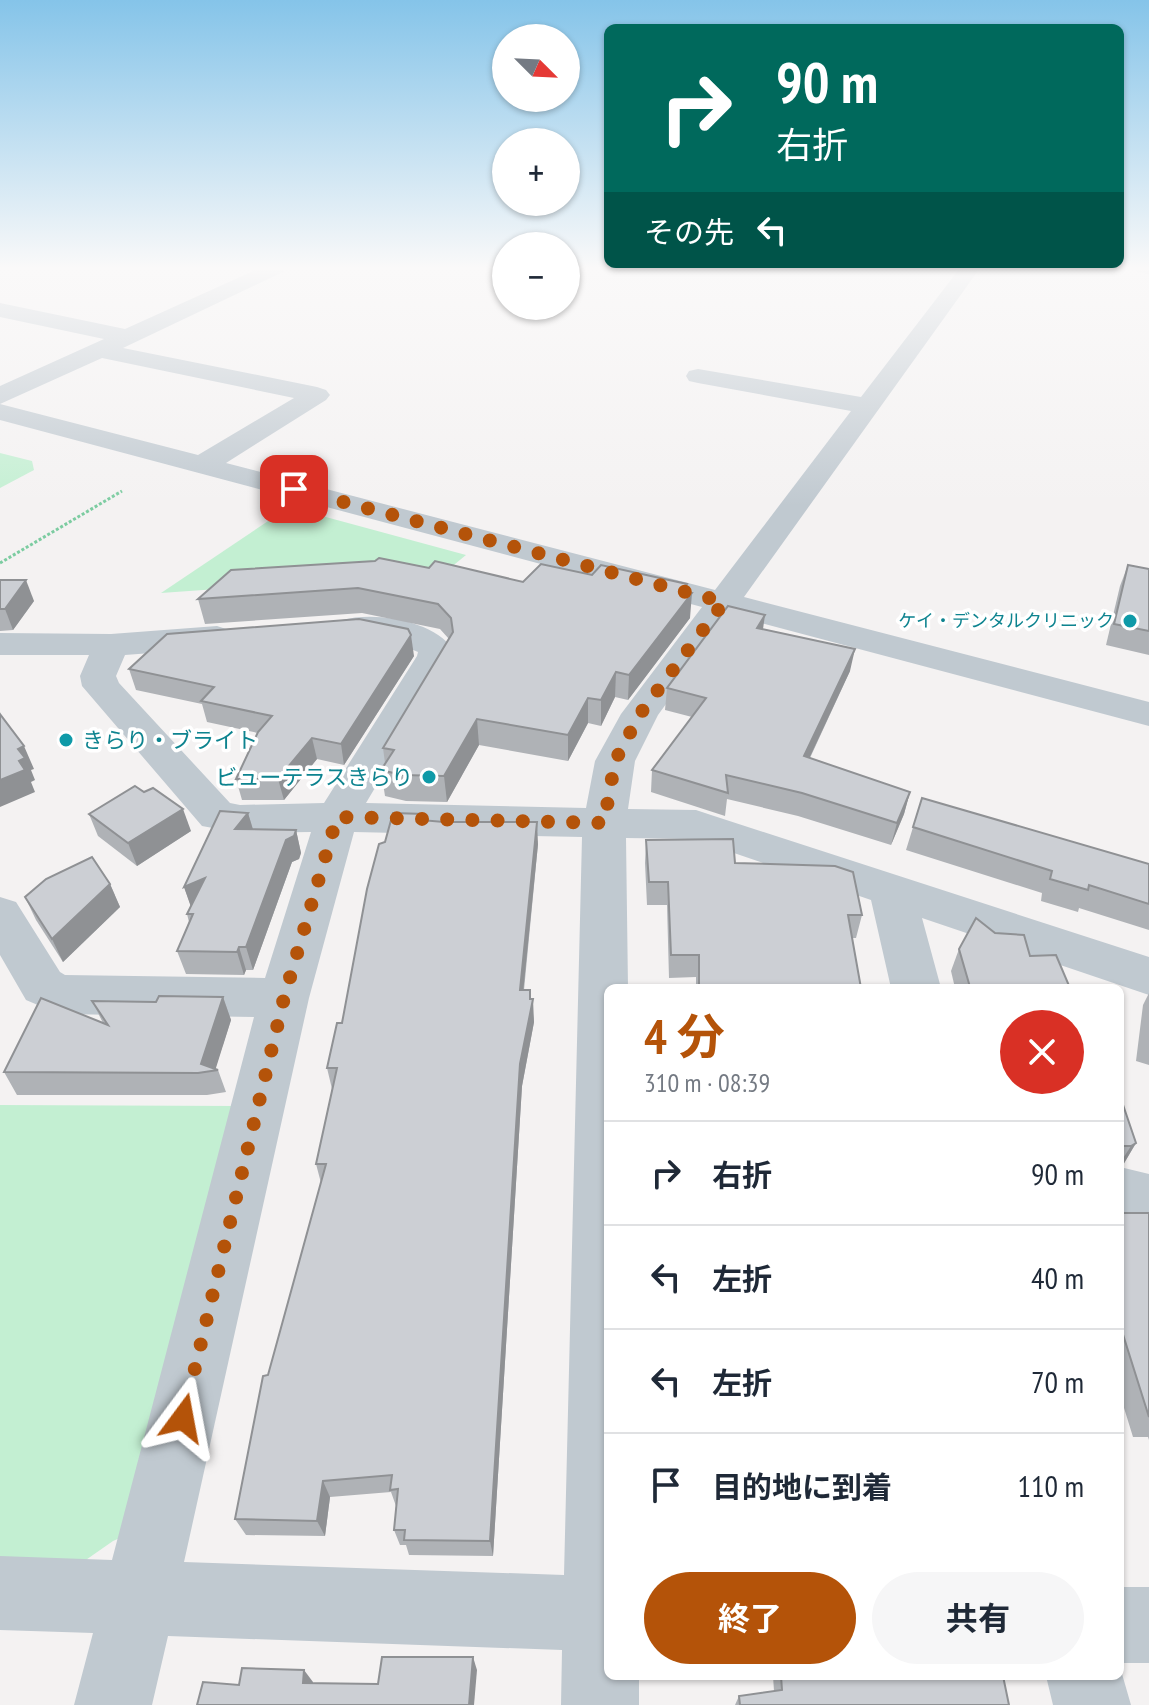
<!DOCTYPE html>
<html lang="ja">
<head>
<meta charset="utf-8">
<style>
	:root { --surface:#fff; --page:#f6f6f7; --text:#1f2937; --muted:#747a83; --line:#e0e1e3; --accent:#b45309 }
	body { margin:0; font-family:"PT Sans Narrow","Noto Sans JP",sans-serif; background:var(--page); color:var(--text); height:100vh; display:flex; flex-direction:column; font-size:30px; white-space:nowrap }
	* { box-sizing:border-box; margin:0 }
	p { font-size:26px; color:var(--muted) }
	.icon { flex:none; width:44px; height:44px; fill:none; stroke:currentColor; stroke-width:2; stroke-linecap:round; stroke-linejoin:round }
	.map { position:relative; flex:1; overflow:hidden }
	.details { position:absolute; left:604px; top:984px; width:520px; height:696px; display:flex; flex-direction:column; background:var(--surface); border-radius:12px; box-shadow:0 2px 6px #0004 }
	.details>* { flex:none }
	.banner { position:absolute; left:604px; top:24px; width:520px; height:244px; border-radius:12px; box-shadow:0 2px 6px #0004; background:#00695c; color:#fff; overflow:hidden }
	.needle { width:52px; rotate:114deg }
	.tools { position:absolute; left:492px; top:24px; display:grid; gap:16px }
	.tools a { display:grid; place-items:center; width:88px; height:88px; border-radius:50%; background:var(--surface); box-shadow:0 2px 6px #0004; font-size:40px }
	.pin { position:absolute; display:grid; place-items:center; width:68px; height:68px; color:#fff; margin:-34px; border-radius:16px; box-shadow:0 4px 12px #0006 }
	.me { position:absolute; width:88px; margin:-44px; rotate:13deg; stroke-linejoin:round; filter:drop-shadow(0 0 6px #0008) }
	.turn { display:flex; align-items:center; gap:28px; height:168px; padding:0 40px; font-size:36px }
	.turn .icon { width:104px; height:104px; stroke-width:2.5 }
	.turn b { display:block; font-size:56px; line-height:68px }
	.then { display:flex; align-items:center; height:76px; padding:0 40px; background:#0003; gap:16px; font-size:30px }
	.round { display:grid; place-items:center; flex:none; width:84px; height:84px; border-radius:42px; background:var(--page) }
	.headline { display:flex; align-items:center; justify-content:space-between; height:136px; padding:0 40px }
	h1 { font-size:48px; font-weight:700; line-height:60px; color:var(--accent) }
	.button { display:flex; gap:16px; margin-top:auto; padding:16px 40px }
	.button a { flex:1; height:92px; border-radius:48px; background:var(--accent); color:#fff; font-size:32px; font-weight:700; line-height:92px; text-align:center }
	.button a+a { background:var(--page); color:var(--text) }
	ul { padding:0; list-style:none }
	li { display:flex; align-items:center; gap:24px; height:104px; padding:0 40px; border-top:2px solid var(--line) }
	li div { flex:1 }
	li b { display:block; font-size:30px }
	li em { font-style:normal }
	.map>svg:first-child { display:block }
	.green { fill:#c3efd2 }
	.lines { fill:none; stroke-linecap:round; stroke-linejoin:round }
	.path { stroke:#7ccca1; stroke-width:3; stroke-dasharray:3 2; stroke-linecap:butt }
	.minor { fill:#c0c9d0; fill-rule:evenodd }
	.wall { fill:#afb2b6 }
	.shaded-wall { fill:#8f9194 }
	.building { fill:#cccfd4; stroke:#8f9194; stroke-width:2 }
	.route { stroke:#b45309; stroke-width:14; stroke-dasharray:0 25.2 }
	.culture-dot { fill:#0f9aa8; stroke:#fff; stroke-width:3 }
	.labels { text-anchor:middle; stroke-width:7; stroke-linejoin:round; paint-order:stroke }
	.far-culture-label { font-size:18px; fill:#0d838f; stroke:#fff; text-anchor:end }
	.culture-label { font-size:22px; fill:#0d838f; stroke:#fff; text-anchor:start }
</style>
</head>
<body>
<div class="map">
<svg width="1149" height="1705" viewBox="0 0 1149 1705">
	<rect width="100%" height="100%" fill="#f4f2f2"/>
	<g class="green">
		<path d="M 0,453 L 32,461 L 34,470 L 0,488 Z"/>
		<path d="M 289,507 L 466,555 L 444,573 L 161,593 Z"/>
		<path d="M 0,1105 L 236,1106 L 127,1535 L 113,1541 L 70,1571 L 0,1565 Z"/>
	</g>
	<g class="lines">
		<path class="path" d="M 0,563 L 122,491"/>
		<g class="minor">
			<path d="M 260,268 L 286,268 L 283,272 L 123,348 L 317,387 L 326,390 L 330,395 L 326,400 L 226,463 L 715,590 L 851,411 L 698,383 L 689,381 L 686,376 L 689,371 L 698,369 L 861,397 L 960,268 L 980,268 L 744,597 L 1149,702 L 1149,726 L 731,615 L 658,715 L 635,761 L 628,809 L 696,810 L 711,815 L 1149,957 L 1149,995 L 922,918 L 941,988 L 891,988 L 871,900 L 693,839 L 626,838 L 628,988 L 608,988 L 608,1676 L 639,1676 L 639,1705 L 561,1705 L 562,1650 L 168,1636 L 152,1705 L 74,1705 L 93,1633 L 0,1630 L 0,1556 L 112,1560 L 254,1017 L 59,1014 L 26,1000 L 0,955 L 0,897 L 16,902 L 60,972 L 65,975 L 265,978 L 311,832 L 240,833 L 202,826 L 82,686 L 80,676 L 89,655 L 0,655 L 0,633 L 111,634 L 217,626 L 229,630 L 235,637 L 229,644 L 217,648 L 125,655 L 116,676 L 119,683 L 230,803 L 240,805 L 324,803 L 417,656 L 418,652 L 392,641 L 342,634 L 337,627 L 342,620 C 375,611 433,620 454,650 L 453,656 L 366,803 L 586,808 L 595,761 L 621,714 L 702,607 L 0,420 L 0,404 L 198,455 L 294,398 L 102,358 L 0,404 L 0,386 L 104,339 L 0,317 L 0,303 L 125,329 ZM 354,832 L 582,837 L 564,1575 L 184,1562 L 309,998 Z"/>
			<path d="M 1135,268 L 1149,268 L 1149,274 L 1138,272 Z"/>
			<path d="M 1120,1167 L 1149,1174 L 1149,1228 L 1120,1219 Z"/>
			<rect x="1120" y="1587" width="29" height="76"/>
			<path d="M 1120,1667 L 1131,1705 L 1053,1705 L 1046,1676 L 1120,1676 Z"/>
		</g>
	</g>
	<g class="wall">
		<path d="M 1128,565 L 1149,569 L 1149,655 L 1106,645 L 1120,586 Z"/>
		<path d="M 429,568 L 523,582 L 592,575 L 686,592 L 690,618 L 628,700 L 615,697 L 601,726 L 588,723 L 568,761 L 479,745 L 447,802 L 406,801 L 385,796 L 381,770 L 385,763 L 383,748 L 449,639 L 440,629 L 362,613 L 205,624 L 198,599 Z"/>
		<path d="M 0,580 L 34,601 L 13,630 L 0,631 Z"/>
		<path d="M 763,629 L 850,671 L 810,758 L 910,792 L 904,814 L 891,845 L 798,816 L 727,799 L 725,816 L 651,792 L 652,770 L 692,717 L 665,710 L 667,688 Z"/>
		<path d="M 414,656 L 344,765 L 317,759 L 284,800 L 242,800 L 236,779 L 258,733 L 207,722 L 202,704 L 136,690 L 129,669 Z"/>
		<path d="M 922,798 L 1149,864 L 1149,930 L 1079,908 L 1078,912 L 1041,901 L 1042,893 L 906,850 Z"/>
		<path d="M 248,813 L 253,830 L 296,830 L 301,853 L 299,859 L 292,862 L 253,970 L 246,970 L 244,975 L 186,974 L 177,951 L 189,922 L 187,914 L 191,906 L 184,887 Z"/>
		<path d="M 89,814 L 191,831 L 137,866 L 98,836 Z"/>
		<path d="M 424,820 L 538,844 L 524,990 L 530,990 L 534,1022 L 522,1086 L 493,1556 L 409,1555 L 406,1545 L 400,1545 L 394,1530 L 396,1506 L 391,1492 L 330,1497 L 325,1536 L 246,1535 L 235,1519 L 268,1375 L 321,1183 L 316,1164 L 332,1089 L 327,1068 L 342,1023 L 385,842 Z"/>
		<path d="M 646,840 L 735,863 L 862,915 L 856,938 L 852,938 L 861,988 L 696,988 L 696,977 L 669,978 L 667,905 L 647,905 L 645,863 Z"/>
		<path d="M 110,884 L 120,907 L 63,962 L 36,920 L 25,897 Z"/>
		<path d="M 995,933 L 1030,956 L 1070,988 L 955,988 L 951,971 L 959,949 Z"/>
		<path d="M 1149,993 L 1149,1065 L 1136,1061 L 1143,1005 Z"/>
		<path d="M 223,997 L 231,1020 L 215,1069 L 218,1070 L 226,1092 L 207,1095 L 17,1095 L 4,1072 L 103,1023 L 92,1001 L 156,1002 Z"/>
		<path d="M 1120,1096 L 1136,1143 L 1123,1165 L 1120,1166 Z"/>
		<path d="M 1120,1213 L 1149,1213 L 1149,1440 L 1148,1437 L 1133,1437 L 1120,1395 Z"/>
		<path d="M 773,1676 L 1003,1676 L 1009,1705 L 735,1705 L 739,1696 L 774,1691 Z"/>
	</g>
	<g class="shaded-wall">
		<path d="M 26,580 L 34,601 L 13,630 L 5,609 Z"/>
		<path d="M 687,584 L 685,602 L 692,593 L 690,618 L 628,700 L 629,675 Z"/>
		<path d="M 765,615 L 762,636 L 757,628 Z"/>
		<path d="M 411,635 L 414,656 L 344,765 L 341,744 Z"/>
		<path d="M 855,649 L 850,671 L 800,778 L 804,756 Z"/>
		<path d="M 616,672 L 615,697 L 601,726 L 601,700 Z"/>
		<path d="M 588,698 L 588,723 L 568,761 L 568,735 Z"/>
		<path d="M 477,719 L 479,745 L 447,802 L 444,776 Z"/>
		<path d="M 312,738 L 317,759 L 284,800 L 278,779 Z"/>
		<path d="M 24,746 L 34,769 L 31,770 L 35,780 L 31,782 L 35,792 L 0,807 L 0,780 L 19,761 L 18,749 Z"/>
		<path d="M 910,792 L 904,814 L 891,845 L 897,823 Z"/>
		<path d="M 183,809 L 191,831 L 137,866 L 128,843 Z"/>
		<path d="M 248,813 L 255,836 L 235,829 Z"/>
		<path d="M 537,822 L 538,844 L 521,1013 L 520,990 Z"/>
		<path d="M 296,830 L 301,853 L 299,859 L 292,862 L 253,970 L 246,947 L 286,840 Z"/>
		<path d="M 205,878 L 192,910 L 184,887 Z"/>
		<path d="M 110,884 L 120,907 L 63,962 L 52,939 Z"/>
		<path d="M 239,947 L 246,970 L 244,975 L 237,952 Z"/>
		<path d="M 530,990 L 531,1010 L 533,999 L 534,1022 L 522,1086 L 493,1556 L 490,1541 L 520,1064 Z"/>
		<path d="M 223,997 L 231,1020 L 215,1071 L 201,1064 Z"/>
		<path d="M 1136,1143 L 1123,1165 L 1120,1166 L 1120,1163 L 1131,1146 Z"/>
		<path d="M 323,1481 L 330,1497 L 325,1536 L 317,1521 Z"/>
		<path d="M 473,1657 L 477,1670 L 474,1705 L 469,1705 Z"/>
		<path d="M 304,1670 L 313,1682 L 312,1695 L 303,1683 Z"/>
	</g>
	<g class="building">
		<path d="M 379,558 L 429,568 L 435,561 L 523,582 L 541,564 L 592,575 L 601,565 L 687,584 L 682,591 L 692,593 L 629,675 L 616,672 L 601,700 L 588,698 L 568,735 L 477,719 L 444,776 L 402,775 L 381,770 L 394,750 L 383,748 L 453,632 L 451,618 L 438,604 L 358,588 L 198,599 L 231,570 L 375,561 Z"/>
		<path d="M 1128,565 L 1149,569 L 1149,631 L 1114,624 Z"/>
		<path d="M 0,580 L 26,580 L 5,609 L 0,609 Z"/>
		<path d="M 728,606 L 765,615 L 757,628 L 855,649 L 804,756 L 910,792 L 897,823 L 802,793 L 726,775 L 728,793 L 652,770 L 706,698 L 667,688 Z"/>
		<path d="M 359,619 L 408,629 L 411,635 L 341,744 L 312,738 L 278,779 L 236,779 L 258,732 L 272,716 L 201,701 L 214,687 L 129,669 L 167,634 Z"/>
		<path d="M 0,714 L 24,746 L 18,749 L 25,758 L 19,761 L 25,770 L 0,780 Z"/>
		<path d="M 135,786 L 144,792 L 153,788 L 183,809 L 128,843 L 89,814 Z"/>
		<path d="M 922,798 L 1149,864 L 1149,904 L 1089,885 L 1088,890 L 1050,879 L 1052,871 L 913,827 Z"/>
		<path d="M 220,811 L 248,813 L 235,829 L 296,830 L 294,836 L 286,840 L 246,947 L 239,947 L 237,952 L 177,951 L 193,914 L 187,914 L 205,878 L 184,887 Z"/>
		<path d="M 393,813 L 424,814 L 420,820 L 444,822 L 537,822 L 520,990 L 530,990 L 530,999 L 533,999 L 520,1064 L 490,1541 L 404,1540 L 405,1530 L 394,1530 L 398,1489 L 390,1490 L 392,1475 L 323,1481 L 317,1521 L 235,1519 L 263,1376 L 268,1375 L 326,1164 L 316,1164 L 337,1068 L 327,1068 L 337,1023 L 342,1023 L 367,889 L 379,844 L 385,842 Z"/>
		<path d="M 733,839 L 735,863 L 835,866 L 853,872 L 862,915 L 848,915 L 861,988 L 699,988 L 699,955 L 671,955 L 668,882 L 649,882 L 646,840 Z"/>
		<path d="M 92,857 L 110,884 L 52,939 L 25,897 L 46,879 Z"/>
		<path d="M 976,918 L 995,933 L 1024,935 L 1030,956 L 1056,955 L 1070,988 L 970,987 L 959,949 Z"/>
		<path d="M 159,996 L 223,997 L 201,1064 L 218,1070 L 198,1073 L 4,1072 L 41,998 L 108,1025 L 92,1001 L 156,1002 Z"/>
		<path d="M 1120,1096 L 1136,1143 L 1131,1146 L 1120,1146 Z"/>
		<path d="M 1120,1213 L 1149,1213 L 1149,1417 L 1120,1325 Z"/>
		<path d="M 382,1657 L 473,1657 L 469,1705 L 197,1705 L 203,1682 L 239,1685 L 242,1668 L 304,1670 L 303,1683 L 378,1684 Z"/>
		<path d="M 781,1676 L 1003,1676 L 1009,1705 L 740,1705 L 739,1696 L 782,1690 Z"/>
	</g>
	<linearGradient id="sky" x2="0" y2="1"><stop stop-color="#85c4e9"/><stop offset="0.53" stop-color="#faf9f9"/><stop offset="1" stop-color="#faf9f9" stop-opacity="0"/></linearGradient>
	<rect width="1149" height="506" fill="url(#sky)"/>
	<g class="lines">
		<path class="route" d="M 183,1418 L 284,998 L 337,817 L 604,823 L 615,761 L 640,714 L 724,602 L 294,489"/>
	</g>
	<g class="culture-dot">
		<circle cx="1130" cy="621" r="8"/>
		<circle cx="66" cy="740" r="8"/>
		<circle cx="429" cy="777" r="8"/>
	</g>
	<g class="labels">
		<g class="far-culture-label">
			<text x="1114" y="627">ケイ・デンタルクリニック</text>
		</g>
		<g class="culture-label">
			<text x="82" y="748">きらり・ブライト</text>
			<text x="413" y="785" text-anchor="end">ビューテラスきらり</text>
		</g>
	</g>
</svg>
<div class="tools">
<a><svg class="needle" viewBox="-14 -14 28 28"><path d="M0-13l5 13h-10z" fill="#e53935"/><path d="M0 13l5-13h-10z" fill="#747a83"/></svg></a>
<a>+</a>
<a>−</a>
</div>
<div class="pin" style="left:294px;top:489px;background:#d93025"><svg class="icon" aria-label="arrive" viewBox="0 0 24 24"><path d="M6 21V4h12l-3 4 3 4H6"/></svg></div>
<svg class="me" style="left:183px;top:1418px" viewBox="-20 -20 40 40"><path d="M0-17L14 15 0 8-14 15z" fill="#b45309" stroke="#fff" stroke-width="4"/></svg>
<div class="banner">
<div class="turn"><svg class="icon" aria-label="right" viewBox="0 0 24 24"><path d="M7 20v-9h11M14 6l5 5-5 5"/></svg><div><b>90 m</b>右折</div></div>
<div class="then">その先<svg class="icon" aria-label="left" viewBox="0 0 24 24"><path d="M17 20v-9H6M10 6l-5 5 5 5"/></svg></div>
</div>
<section class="details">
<div class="headline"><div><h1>4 分</h1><p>310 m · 08:39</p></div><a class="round" style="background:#d93025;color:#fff"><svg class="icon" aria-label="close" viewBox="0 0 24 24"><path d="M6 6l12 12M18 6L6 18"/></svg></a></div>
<ul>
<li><svg class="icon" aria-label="right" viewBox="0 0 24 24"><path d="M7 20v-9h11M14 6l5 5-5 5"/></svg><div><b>右折</b></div><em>90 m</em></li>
<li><svg class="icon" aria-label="left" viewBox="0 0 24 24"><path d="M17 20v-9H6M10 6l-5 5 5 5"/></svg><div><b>左折</b></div><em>40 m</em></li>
<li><svg class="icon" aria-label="left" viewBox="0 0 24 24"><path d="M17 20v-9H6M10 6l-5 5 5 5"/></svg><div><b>左折</b></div><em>70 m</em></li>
<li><svg class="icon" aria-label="arrive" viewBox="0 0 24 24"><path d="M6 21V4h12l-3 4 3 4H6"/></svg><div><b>目的地に到着</b></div><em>110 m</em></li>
</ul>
<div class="button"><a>終了</a><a>共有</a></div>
</section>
</div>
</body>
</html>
